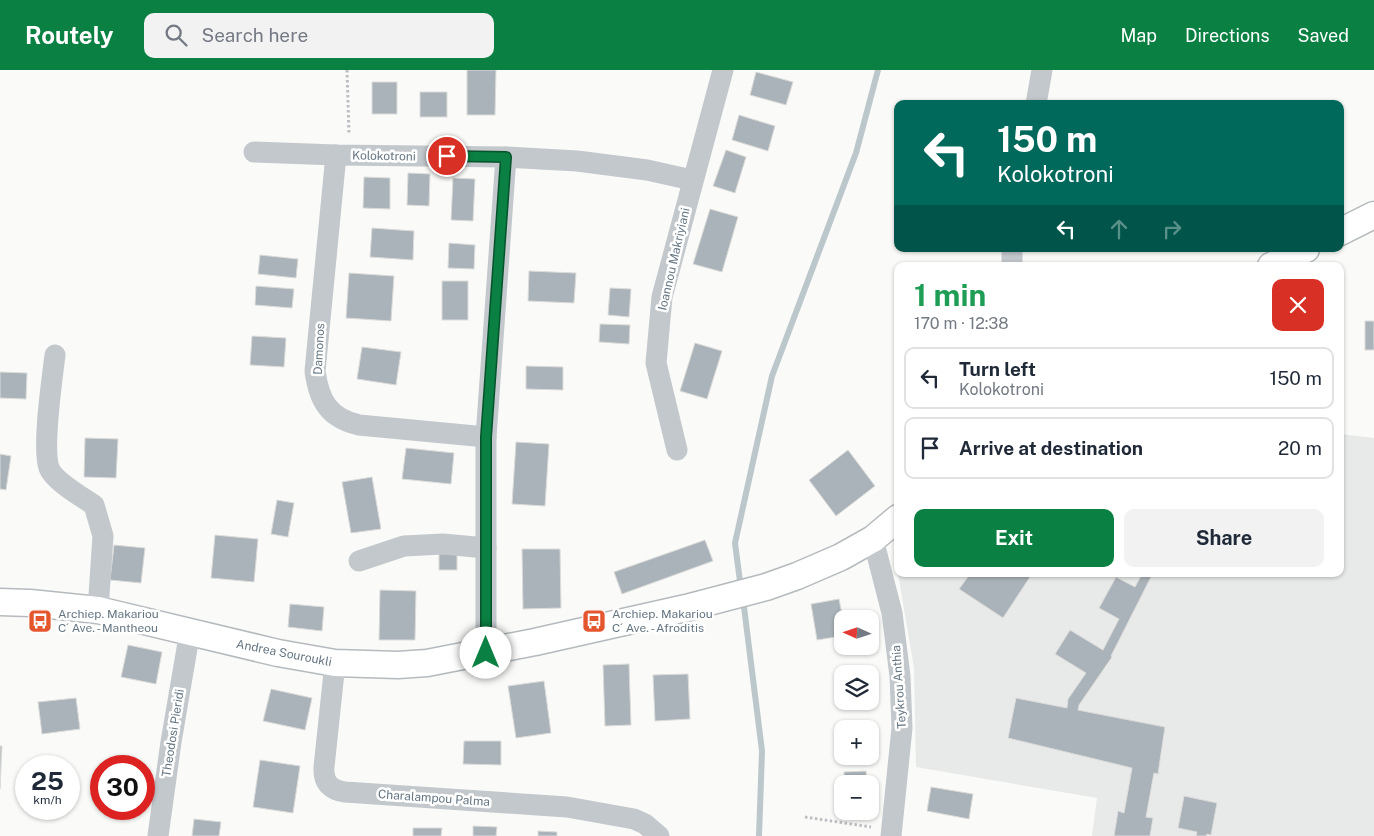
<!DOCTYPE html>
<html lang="en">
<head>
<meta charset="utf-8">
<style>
	:root { --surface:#fff; --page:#f2f2f3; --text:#1f2937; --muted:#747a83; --line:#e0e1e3; --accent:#0b8043 }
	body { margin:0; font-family:"Public Sans",sans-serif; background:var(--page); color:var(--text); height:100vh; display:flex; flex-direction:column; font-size:19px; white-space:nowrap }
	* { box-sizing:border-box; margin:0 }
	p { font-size:16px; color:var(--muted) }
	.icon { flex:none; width:28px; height:28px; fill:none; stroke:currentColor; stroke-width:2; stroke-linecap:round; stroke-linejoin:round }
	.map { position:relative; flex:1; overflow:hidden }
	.drawer { position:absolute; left:894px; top:192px; width:450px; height:315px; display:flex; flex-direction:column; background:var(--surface); border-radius:10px; box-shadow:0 1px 4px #0004 }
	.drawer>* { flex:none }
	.top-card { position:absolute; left:894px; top:30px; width:450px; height:152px; border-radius:10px; box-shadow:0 1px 4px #0004; background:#00695c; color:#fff; overflow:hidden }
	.needle { width:32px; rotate:273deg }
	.controls { position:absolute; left:834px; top:540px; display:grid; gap:10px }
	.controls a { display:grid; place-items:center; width:45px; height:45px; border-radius:10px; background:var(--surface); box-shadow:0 1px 4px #0004; font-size:25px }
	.speed { position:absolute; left:15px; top:685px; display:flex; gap:10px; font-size:25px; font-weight:700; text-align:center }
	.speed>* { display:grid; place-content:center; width:65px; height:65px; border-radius:50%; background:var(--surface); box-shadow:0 1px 4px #0004; line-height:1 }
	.speed small { font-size:12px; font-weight:400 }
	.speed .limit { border:8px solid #d22; background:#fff; color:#111 }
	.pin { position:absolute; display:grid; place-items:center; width:42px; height:42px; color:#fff; margin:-21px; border:2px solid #fff; border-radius:50%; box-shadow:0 1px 5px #0007 }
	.me { position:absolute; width:55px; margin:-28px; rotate:0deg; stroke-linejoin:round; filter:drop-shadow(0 0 4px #0008) }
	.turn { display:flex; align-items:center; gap:18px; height:105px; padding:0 20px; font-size:22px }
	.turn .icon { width:65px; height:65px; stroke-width:2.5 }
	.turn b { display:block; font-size:35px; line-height:42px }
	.lanes { display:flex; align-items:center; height:48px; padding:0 20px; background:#0003; justify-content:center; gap:25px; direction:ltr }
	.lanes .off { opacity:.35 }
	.round { display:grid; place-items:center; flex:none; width:52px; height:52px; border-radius:10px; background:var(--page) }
	.summary { display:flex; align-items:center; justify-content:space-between; height:85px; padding:0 20px }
	h1 { font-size:30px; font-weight:700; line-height:38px; color:#1e9e55 }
	.cta { display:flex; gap:10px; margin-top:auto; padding:10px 20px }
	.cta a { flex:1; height:58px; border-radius:10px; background:var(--accent); color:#fff; font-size:20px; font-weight:700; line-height:58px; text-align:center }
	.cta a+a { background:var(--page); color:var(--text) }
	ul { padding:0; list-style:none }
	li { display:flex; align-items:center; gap:15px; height:62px; margin:0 10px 8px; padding:0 10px; border:2px solid var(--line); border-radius:10px }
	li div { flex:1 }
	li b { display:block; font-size:19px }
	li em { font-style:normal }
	header { display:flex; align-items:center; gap:30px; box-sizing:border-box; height:70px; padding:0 25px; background:var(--accent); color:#fff }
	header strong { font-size:24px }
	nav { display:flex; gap:28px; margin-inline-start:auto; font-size:18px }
	.search { width:350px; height:45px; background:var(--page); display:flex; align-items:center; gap:12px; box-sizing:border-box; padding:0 18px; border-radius:10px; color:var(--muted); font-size:19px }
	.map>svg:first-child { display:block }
	.built { fill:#e8e9e9 }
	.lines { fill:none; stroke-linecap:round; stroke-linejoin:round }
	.stream { stroke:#bbc7cb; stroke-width:6 }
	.building { fill:#aab3b9; stroke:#dcdcda }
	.major-casing { stroke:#b5babe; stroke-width:29 }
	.path { stroke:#bbbfc2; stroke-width:3; stroke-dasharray:2.5 2.5; stroke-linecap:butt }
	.minor { stroke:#c3c8cc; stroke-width:21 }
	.major { stroke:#fff; stroke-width:26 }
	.route-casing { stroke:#07532c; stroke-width:12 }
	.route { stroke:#0b8043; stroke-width:9 }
	.labels { text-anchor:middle; stroke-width:5; stroke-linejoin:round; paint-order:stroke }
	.street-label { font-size:12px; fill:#657683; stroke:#fff }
	.poi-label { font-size:12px; fill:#657683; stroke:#fff; text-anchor:start }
</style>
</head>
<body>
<header>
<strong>Routely</strong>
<div class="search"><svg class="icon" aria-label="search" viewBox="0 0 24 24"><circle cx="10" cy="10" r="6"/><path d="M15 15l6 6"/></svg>Search here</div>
<nav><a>Map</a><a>Directions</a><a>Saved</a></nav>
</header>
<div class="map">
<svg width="1374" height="766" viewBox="0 0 1374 766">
	<rect width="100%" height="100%" fill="#fafaf8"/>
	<path class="built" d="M 1340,364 L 1374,368 L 1374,766 L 1092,766 L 1097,728 L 916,697 L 914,598 L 898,504 L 1340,504 Z"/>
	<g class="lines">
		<g class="stream">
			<path d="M 741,519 L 735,473 L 772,306 L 856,83 L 878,0"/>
			<path d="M 743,529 L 762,681 L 759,766"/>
		</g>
	</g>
	<g class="building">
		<path d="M 467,0 L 496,0 L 495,45 L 467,45 Z"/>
		<path d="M 756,2 L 793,12 L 786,35 L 750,25 Z"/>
		<rect x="372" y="12" width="25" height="32"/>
		<rect x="420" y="22" width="27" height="25"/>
		<path d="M 739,45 L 775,56 L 768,81 L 732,70 Z"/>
		<path d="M 726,80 L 746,87 L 735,123 L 713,116 Z"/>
		<path d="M 408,103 L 430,104 L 429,136 L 407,135 Z"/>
		<path d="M 364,107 L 390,108 L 390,139 L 363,138 Z"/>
		<path d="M 453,108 L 475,109 L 473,151 L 451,150 Z"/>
		<path d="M 710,139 L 738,147 L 722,202 L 693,194 Z"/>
		<path d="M 372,158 L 414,161 L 413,190 L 370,187 Z"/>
		<path d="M 449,173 L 475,175 L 474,199 L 448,198 Z"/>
		<path d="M 260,185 L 298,189 L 296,208 L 258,204 Z"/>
		<path d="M 529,201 L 576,203 L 574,233 L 528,231 Z"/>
		<path d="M 349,203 L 394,206 L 391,251 L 346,248 Z"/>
		<rect x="442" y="211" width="26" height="39"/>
		<path d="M 256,216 L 294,219 L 292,238 L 255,235 Z"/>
		<path d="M 610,218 L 631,219 L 629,247 L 608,245 Z"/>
		<rect x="1365" y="251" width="9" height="29"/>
		<path d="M 600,254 L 630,255 L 629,274 L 599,272 Z"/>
		<path d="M 252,266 L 286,268 L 284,297 L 250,295 Z"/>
		<path d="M 695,273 L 722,281 L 707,329 L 680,321 Z"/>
		<path d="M 362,277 L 401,282 L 396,315 L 357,309 Z"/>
		<path d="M 526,296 L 563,297 L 563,320 L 526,319 Z"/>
		<path d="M 0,302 L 27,303 L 26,329 L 0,328 Z"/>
		<path d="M 85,368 L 118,369 L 116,408 L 84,407 Z"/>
		<path d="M 516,372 L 549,374 L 545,436 L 512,434 Z"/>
		<path d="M 406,378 L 454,383 L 451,414 L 402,409 Z"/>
		<path d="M 848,380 L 875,416 L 836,446 L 809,410 Z"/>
		<path d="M 0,384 L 11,386 L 6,420 L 0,419 Z"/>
		<path d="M 372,407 L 381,459 L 351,463 L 342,412 Z"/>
		<path d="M 277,430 L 294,433 L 288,467 L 271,464 Z"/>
		<path d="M 215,465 L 258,469 L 254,512 L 211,508 Z"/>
		<path d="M 705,470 L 713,491 L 622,524 L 614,502 Z"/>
		<path d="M 114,475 L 145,478 L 141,513 L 110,510 Z"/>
		<rect x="439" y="478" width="18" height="22"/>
		<path d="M 522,479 L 560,479 L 561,538 L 523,539 Z"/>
		<path d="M 970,504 L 1032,504 L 1003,548 L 959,519 Z"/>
		<path d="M 1141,504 L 1155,504 L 1155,506 L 1152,505 L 1111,586 L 1112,587 L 1079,635 L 1078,640 L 1165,657 L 1158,704 L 1154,703 L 1146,747 L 1153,748 L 1150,766 L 1114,766 L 1118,741 L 1124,743 L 1132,698 L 1008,668 L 1016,628 L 1067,638 L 1068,629 L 1086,603 L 1055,584 L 1070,560 L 1103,580 L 1119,549 L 1099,538 L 1116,507 L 1135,517 L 1142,504 Z"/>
		<path d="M 380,520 L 416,521 L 415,570 L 379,570 Z"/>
		<path d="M 839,529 L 843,549 L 842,566 L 817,570 L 811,534 Z"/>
		<path d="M 290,534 L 324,537 L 322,561 L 288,557 Z"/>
		<path d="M 128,575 L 162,582 L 156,614 L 121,607 Z"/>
		<path d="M 629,594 L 631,655 L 605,656 L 603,595 Z"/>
		<path d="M 688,604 L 690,649 L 655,651 L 653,605 Z"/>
		<path d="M 544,611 L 551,663 L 516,668 L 508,616 Z"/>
		<path d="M 271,619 L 312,628 L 305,660 L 263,651 Z"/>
		<path d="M 76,628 L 80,659 L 42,664 L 38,632 Z"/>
		<path d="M 871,654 L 872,685 L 870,685 L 870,659 L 846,659 L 845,656 Z"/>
		<path d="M 464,671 L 501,671 L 501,695 L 463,694 Z"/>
		<path d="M 0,676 L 2,676 L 0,719 Z"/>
		<path d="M 260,690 L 300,696 L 293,743 L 253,737 Z"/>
		<path d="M 866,701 L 867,714 L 844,714 L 844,702 Z"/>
		<path d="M 931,717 L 973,724 L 969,749 L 927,741 Z"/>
		<path d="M 1184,726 L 1217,733 L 1211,765 L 1207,764 L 1206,766 L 1196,766 L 1197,762 L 1178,758 Z"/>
		<path d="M 194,749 L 221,752 L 219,766 L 192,766 Z"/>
		<path d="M 473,756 L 497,757 L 496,766 L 473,766 Z"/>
		<path d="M 413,758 L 442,758 L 441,766 L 413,766 Z"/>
		<path d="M 538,761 L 557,762 L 557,766 L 538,766 Z"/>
	</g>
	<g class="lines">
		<g class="major-casing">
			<g id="major">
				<path d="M 1340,162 L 1374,145"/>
				<path d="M 1271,196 L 1306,179"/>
				<path d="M 0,532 L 30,533 L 98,540 L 278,583 L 335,593 L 398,595 L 427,593 L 535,572 L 686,538 L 766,517 L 797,506 L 841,487 L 873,469 L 898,448"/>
			</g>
		</g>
		<g class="path">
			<path d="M 347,0 L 349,65"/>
			<path d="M 805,747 L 871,757"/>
		</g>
		<g class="minor">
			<path d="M 1036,34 L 1042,0"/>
			<path d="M 254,82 L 336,85 L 506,87 L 577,91 L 647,100 L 692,110"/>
			<path d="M 336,85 L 315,301 C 319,331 329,348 359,355 L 486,367"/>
			<path d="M 1012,179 L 1012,196"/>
			<path d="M 55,285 C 52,310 42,377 49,398 C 54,411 82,427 94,435 L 103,466 L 98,540"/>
			<path d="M 677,380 L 656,293 L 662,227 L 723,0"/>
			<path d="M 873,469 L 892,543 L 900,606 L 902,658 L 891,766"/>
			<path d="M 359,491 L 404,476 L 443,474 L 486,478"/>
			<path d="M 486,583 L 486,367 L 506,87"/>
			<path d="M 335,593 L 324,697 C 323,712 330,720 345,722 L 567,737 L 634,749 L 645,754 L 659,766"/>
			<path d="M 158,766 L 171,672 L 190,561"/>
		</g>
		<use href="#major" class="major"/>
	</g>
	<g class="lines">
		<g class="route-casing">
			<path id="route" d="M 447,86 L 506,87 L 486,367 L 486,583"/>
		</g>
		<use href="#route" class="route"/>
	</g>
	<defs>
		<g id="bus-square" transform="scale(1.25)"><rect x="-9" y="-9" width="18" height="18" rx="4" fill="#e4572e" stroke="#fff"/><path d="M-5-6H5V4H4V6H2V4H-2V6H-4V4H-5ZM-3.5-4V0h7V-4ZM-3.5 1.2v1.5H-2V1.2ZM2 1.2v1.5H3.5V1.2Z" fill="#fff"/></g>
	</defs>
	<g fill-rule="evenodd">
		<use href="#bus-square" x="40" y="551"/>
		<use href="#bus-square" x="594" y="551"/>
	</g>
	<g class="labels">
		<g class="street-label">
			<text transform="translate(384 86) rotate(1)" y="4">Kolokotroni</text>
			<text transform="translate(674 189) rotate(-77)" y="4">Ioannou Makriyiani</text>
			<text transform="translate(319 279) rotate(-87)" y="4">Damonos</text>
			<text transform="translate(284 583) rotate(11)" y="4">Andrea Souroukli</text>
			<text transform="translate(899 617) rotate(-94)" y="4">Teykrou Anthia</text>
			<text transform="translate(173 663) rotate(-81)" y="4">Theodosi Pieridi</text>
			<text transform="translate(434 728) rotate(4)" y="4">Charalampou Palma</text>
		</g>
		<g class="poi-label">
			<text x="58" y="548">Archiep. Makariou<tspan x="58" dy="14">C´ Ave. - Mantheou</tspan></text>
			<text x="612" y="548">Archiep. Makariou<tspan x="612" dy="14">C´ Ave. - Afroditis</tspan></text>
		</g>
	</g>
</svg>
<div class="controls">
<a><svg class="needle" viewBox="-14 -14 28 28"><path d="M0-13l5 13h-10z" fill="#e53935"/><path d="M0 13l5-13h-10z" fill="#747a83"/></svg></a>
<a><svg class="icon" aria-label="layers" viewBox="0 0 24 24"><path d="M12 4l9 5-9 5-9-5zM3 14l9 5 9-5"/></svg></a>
<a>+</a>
<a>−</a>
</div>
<div class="speed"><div>25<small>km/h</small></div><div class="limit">30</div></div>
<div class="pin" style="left:447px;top:86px;background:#d93025"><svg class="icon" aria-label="arrive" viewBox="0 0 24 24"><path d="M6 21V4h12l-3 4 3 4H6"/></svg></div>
<svg class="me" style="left:486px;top:583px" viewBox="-20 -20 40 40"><circle r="19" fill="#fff"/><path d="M0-13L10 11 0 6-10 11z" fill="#0b8043"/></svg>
<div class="top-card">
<div class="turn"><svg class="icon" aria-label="left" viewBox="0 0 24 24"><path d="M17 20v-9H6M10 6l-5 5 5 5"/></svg><div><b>150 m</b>Kolokotroni</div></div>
<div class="lanes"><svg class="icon" aria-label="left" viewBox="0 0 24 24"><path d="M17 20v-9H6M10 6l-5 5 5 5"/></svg><svg class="icon off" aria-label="ahead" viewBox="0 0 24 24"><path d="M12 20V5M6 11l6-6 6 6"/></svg><svg class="icon off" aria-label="right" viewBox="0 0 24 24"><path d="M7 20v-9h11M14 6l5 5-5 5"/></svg></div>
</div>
<section class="drawer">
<div class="summary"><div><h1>1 min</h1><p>170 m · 12:38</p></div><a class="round" style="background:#d93025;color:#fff"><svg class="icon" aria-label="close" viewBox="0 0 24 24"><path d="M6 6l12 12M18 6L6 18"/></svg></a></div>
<ul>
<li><svg class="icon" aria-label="left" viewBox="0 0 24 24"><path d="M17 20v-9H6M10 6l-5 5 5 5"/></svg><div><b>Turn left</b><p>Kolokotroni</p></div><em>150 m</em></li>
<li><svg class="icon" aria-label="arrive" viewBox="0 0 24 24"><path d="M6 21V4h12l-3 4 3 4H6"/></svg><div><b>Arrive at destination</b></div><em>20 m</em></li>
</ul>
<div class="cta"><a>Exit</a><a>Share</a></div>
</section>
</div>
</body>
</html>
